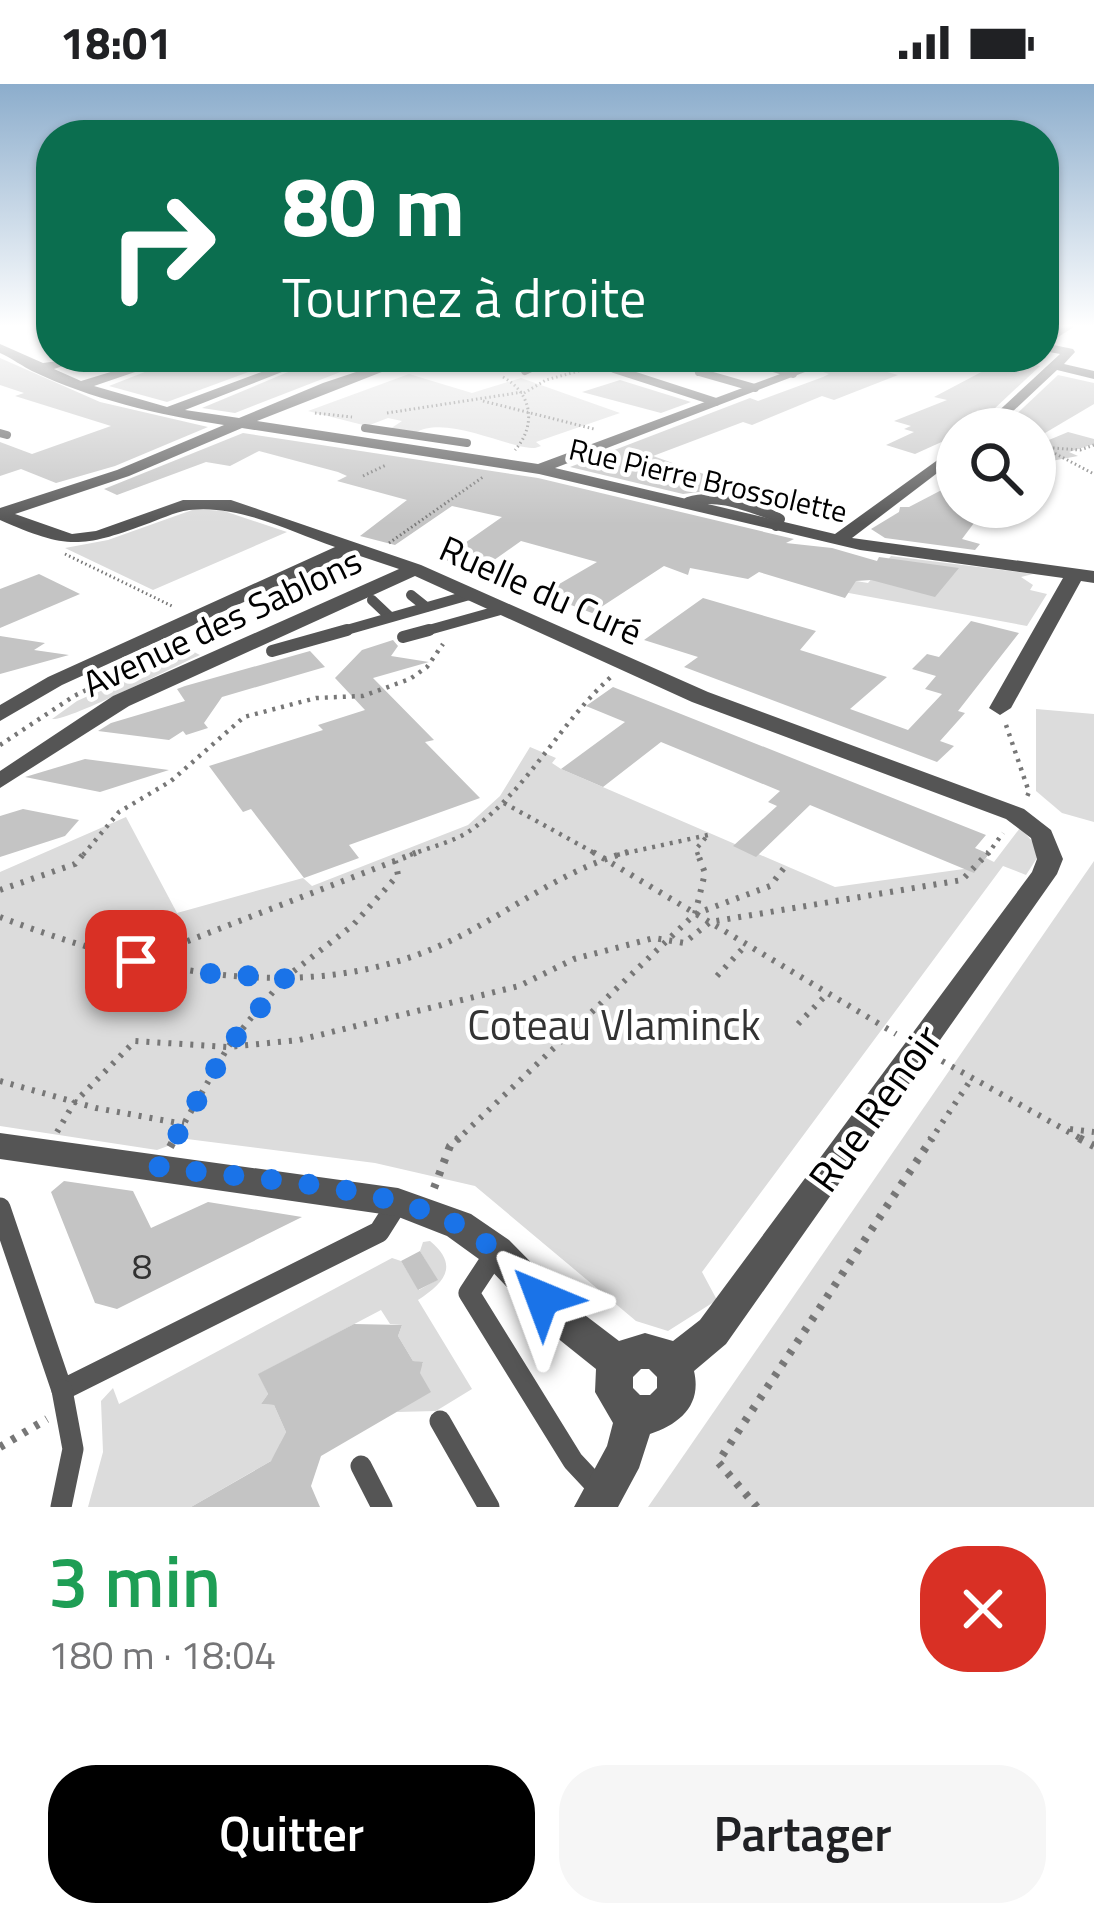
<!DOCTYPE html>
<html lang="fr">
<head>
<meta charset="utf-8">
<style>
	:root { --surface:#fff; --page:#f6f6f6; --text:#202124; --muted:#757577; --accent:#000 }
	body { margin:0; font-family:"Titillium Web",sans-serif; background:var(--page); color:var(--text); height:100vh; display:flex; flex-direction:column; font-size:45px; white-space:nowrap }
	* { box-sizing:border-box; margin:0 }
	p { font-size:39px; color:var(--muted) }
	.icon { flex:none; width:66px; height:66px; fill:none; stroke:currentColor; stroke-width:2; stroke-linecap:round; stroke-linejoin:round }
	.map { position:relative; height:1423px; overflow:hidden }
	.details { display:flex; flex-direction:column; background:var(--surface); flex:1 }
	.details>* { flex:none }
	.guide { position:absolute; left:36px; top:36px; width:1023px; height:252px; border-radius:48px; box-shadow:0 3px 9px #0004; background:#0b6e4f; color:#fff; overflow:hidden }
	.tools { position:absolute; left:936px; top:324px; display:grid; gap:24px }
	.tools a { display:grid; place-items:center; width:120px; height:120px; border-radius:50%; background:var(--surface); box-shadow:0 3px 9px #0004; font-size:60px }
	.pin { position:absolute; display:grid; place-items:center; width:102px; height:102px; color:#fff; margin:-51px; border-radius:24px; box-shadow:0 6px 18px #0006 }
	.me { position:absolute; width:132px; margin:-66px; rotate:316deg; stroke-linejoin:round; filter:drop-shadow(0 0 9px #0008) }
	.turn { display:flex; align-items:center; gap:42px; height:252px; padding:0 48px; font-size:54px }
	.turn .icon { width:156px; height:156px; stroke-width:2.5 }
	.turn b { display:block; font-size:84px; line-height:102px }
	.round { display:grid; place-items:center; flex:none; width:126px; height:126px; border-radius:48px; background:var(--page) }
	.summary { display:flex; align-items:center; justify-content:space-between; height:204px; padding:0 48px }
	h1 { font-size:72px; font-weight:600; line-height:90px; color:#1e9e55 }
	.action { display:flex; gap:24px; margin-top:auto; padding:24px 48px }
	.action a { flex:1; height:138px; border-radius:48px; background:var(--accent); color:#fff; font-size:48px; font-weight:600; line-height:138px; text-align:center }
	.action a+a { background:var(--page); color:var(--text) }
	.status { display:flex; justify-content:space-between; align-items:center; height:84px; padding:0 60px; background:var(--surface); direction:ltr }
	.status svg { height:33px; fill:currentColor }
	.map>svg:first-child { display:block }
	.green { fill:#dcdcdc }
	.building { fill:#c4c4c4 }
	.lines { fill:none; stroke-linecap:round; stroke-linejoin:round }
	.path-far3 { stroke:#777; stroke-width:3; stroke-dasharray:1.5 3; stroke-linecap:butt }
	.path-far2 { stroke:#777; stroke-width:4.5; stroke-dasharray:3 6; stroke-linecap:butt }
	.path-far1 { stroke:#777; stroke-width:6; stroke-dasharray:3 8; stroke-linecap:butt }
	.path { stroke:#777; stroke-width:8; stroke-dasharray:4.5 9; stroke-linecap:butt }
	.service-far3 { stroke:#555; stroke-width:8 }
	.service-far2 { stroke:#555; stroke-width:10 }
	.service-far1 { stroke:#555; stroke-width:12 }
	.service { stroke:#555; stroke-width:21 }
	.minor { fill:#555; fill-rule:evenodd }
	.route { stroke:#1a73e8; stroke-width:21; stroke-dasharray:0 37.8 }
	.labels { text-anchor:middle; stroke-width:9; stroke-linejoin:round; paint-order:stroke }
	.far-street-label { font-size:30px; fill:#000; stroke:#fff }
	.street-label { font-size:36px; fill:#000; stroke:#fff }
	.near-number-label { font-size:36px; fill:#313131 }
	.near-park-label { font-size:42px; fill:#333; stroke:#fff }
	.near-street-label { font-size:42px; fill:#000; stroke:#fff }
</style>
</head>
<body>
<div class="status"><b>18:01</b><svg viewBox="0 0 49 12"><path d="M0 12V9h3v3zM5 12V6h3v6zM10 12V3h3v9zM15 12V0h3v12zM26 1h20v11H26zM47 4h2v5h-2z"/></svg></div>
<div class="map">
<svg width="1094" height="1423" viewBox="0 0 1094 1423">
	<rect width="100%" height="100%" fill="#fff"/>
	<g class="green">
		<path d="M 409,290 L 472,309 L 521,294 L 620,329 L 536,358 L 541,362 L 535,364 C 506,364 446,330 415,349 L 390,345 L 402,337 L 388,334 L 367,342 L 308,327 Z"/>
		<path d="M 195,425 L 224,427 L 287,448 L 153,506 L 65,464 L 108,456 Z"/>
		<path d="M 891,472 L 1033,490 L 1021,493 L 1033,501 L 1030,506 L 1047,510 L 1027,542 L 838,507 L 850,496 L 868,499 Z"/>
		<path d="M 190,566 L 200,571 C 175,582 67,638 52,635 L 77,617 Z"/>
		<path d="M 1036,625 L 1094,630 L 1094,738 L 1062,729 L 1036,707 Z"/>
		<path d="M 530,663 L 556,674 L 552,679 L 561,685 L 835,803 L 978,783 L 986,774 L 994,778 L 1020,744 L 1033,758 L 1037,774 L 1026,791 L 1003,782 L 702,1188 L 717,1216 L 668,1247 L 636,1237 L 475,1102 L 375,1079 L 187,1055 L 157,1066 L 0,1042 L 0,788 L 126,733 L 177,829 L 303,794 L 312,802 L 468,741 L 500,712 Z"/>
		<path d="M 1094,777 L 1094,1423 L 648,1423 Z"/>
		<path d="M 430,1157 C 460,1182 444,1199 418,1216 L 472,1305 L 436,1327 L 397,1328 L 423,1279 L 413,1277 L 398,1252 L 402,1241 L 390,1240 L 381,1226 L 259,1290 L 268,1310 L 261,1320 L 274,1321 L 286,1348 L 280,1360 L 295,1363 L 191,1423 L 88,1423 L 103,1368 L 101,1317 L 113,1304 L 119,1320 L 392,1174 L 401,1177 L 419,1206 L 437,1196 L 420,1167 L 423,1158 Z"/>
	</g>
	<g class="building">
		<path d="M 183,273 L 289,273 L 167,318 L 109,302 Z"/>
		<path d="M 324,273 L 374,275 L 235,329 L 202,324 Z"/>
		<path d="M 848,273 L 898,281 L 884,287 L 898,291 L 834,316 L 822,312 L 752,341 L 743,338 L 653,372 L 729,399 L 714,406 L 683,410 L 570,383 L 750,314 L 758,317 L 823,293 L 829,290 L 820,287 Z"/>
		<path d="M 0,274 L 100,318 L 208,343 L 115,382 L 56,399 L 21,385 L 0,392 L 0,358 L 32,370 L 111,342 L 15,312 L 24,309 L 0,301 Z"/>
		<path d="M 1006,275 L 1040,282 L 977,341 L 957,345 L 957,351 L 915,370 L 886,361 L 914,348 L 904,345 L 911,342 L 894,337 L 947,316 L 934,313 Z"/>
		<path d="M 1058,291 L 1094,299 L 1094,320 L 1045,349 L 1008,338 Z"/>
		<path d="M 620,296 L 691,318 L 661,329 L 582,308 Z"/>
		<path d="M 1068,348 L 1094,355 L 1094,360 L 1069,368 L 1078,372 L 1035,380 L 1035,354 L 1044,358 Z"/>
		<path d="M 243,349 L 538,394 L 794,455 L 786,459 L 832,464 L 877,477 L 879,473 L 959,484 L 935,513 L 871,496 L 856,497 L 845,514 L 759,488 L 748,495 L 690,484 L 688,491 L 664,482 L 592,529 L 542,510 L 597,478 L 521,457 L 480,486 L 442,475 L 502,433 L 452,422 L 395,461 L 360,452 L 407,416 L 337,397 L 347,392 L 338,388 L 259,367 L 230,382 L 206,378 L 117,411 L 104,405 Z"/>
		<path d="M 957,398 L 957,423 L 986,423 L 962,455 L 980,460 L 975,466 L 885,454 L 871,445 L 899,428 L 900,423 L 909,423 Z"/>
		<path d="M 39,490 L 80,510 L 0,544 L 0,505 Z"/>
		<path d="M 703,514 L 816,547 L 800,566 L 887,593 L 850,625 L 908,646 L 942,610 L 925,605 L 936,592 L 912,585 L 927,570 L 939,573 L 971,537 L 1019,549 L 958,627 L 965,629 L 940,657 L 954,662 L 937,678 L 684,583 L 698,573 L 644,556 Z"/>
		<path d="M 0,552 L 45,559 L 34,566 L 69,571 L 0,590 Z"/>
		<path d="M 393,556 L 398,562 L 391,572 L 429,578 L 373,594 L 434,656 L 425,658 L 480,714 L 349,761 L 359,774 L 304,794 L 251,725 L 243,728 L 209,682 L 323,646 L 318,641 L 365,626 L 335,594 L 362,566 Z"/>
		<path d="M 310,567 L 325,583 L 222,613 L 204,639 L 208,644 L 186,651 L 183,647 L 169,656 L 98,647 L 111,639 L 185,617 L 177,605 L 185,602 Z"/>
		<path d="M 613,603 L 986,751 L 975,764 L 989,770 L 974,789 L 810,721 L 756,773 L 733,762 L 777,722 L 768,718 L 780,707 L 661,658 L 603,703 L 561,685 L 625,638 L 586,622 Z"/>
		<path d="M 85,675 L 169,686 L 100,708 L 25,693 Z"/>
		<path d="M 23,725 L 79,736 L 65,752 L 0,773 L 0,732 Z"/>
		<path d="M 64,1097 L 133,1107 L 151,1144 L 208,1118 L 302,1133 L 117,1225 L 95,1219 L 51,1108 Z"/>
		<path d="M 420,1167 L 438,1196 L 418,1206 L 401,1177 Z"/>
		<path d="M 354,1240 L 402,1241 L 398,1252 L 413,1277 L 423,1278 L 420,1289 L 431,1308 L 321,1372 L 311,1402 L 320,1423 L 191,1423 L 271,1377 L 286,1348 L 274,1321 L 261,1320 L 268,1310 L 258,1290 Z"/>
	</g>
	<g class="lines">
		<g class="path-far3">
			<path d="M 578,275 L 593,280"/>
			<path d="M 503,293 C 532,309 537,341 515,366"/>
			<path d="M 524,309 L 546,296 L 597,282"/>
			<path d="M 483,317 L 594,345"/>
			<path d="M 315,329 L 352,333"/>
			<path d="M 387,329 L 523,308"/>
			<path d="M 1035,359 L 1094,390"/>
			<path d="M 1053,364 L 1080,366 L 1094,361"/>
			<path d="M 363,392 L 386,381"/>
			<path d="M 389,459 L 483,393"/>
			<path d="M 65,470 L 174,523"/>
		</g>
		<g class="path-far2">
			<path d="M 1006,641 L 1029,708 L 1026,715"/>
			<path d="M 0,661 L 74,612 L 171,565"/>
			<path d="M 504,719 L 598,771"/>
			<path d="M 83,771 L 119,728 L 171,697 L 244,633 L 316,614 L 363,612 L 410,595 L 427,583 L 443,560"/>
			<path d="M 410,771 C 430,763 454,758 471,746 C 528,706 560,638 612,592"/>
			<path d="M 617,771 L 708,751"/>
			<path d="M 698,771 L 696,765 L 708,751"/>
			<path d="M 987,771 L 1003,749"/>
		</g>
		<g class="path-far1">
			<path d="M 593,768 L 896,950"/>
			<path d="M 0,806 L 75,780 L 85,768"/>
			<path d="M 695,830 L 770,802 L 784,784"/>
			<path d="M 0,833 C 140,886 304,926 448,858 C 509,829 561,786 628,768"/>
			<path d="M 136,877 L 418,768"/>
			<path d="M 717,892 L 746,861"/>
			<path d="M 798,940 L 828,909"/>
			<path d="M 942,977 L 1085,1057"/>
			<path d="M 0,997 L 96,1024 L 184,1040"/>
			<path d="M 1070,1045 L 1094,1048"/>
			<path d="M 57,1048 L 74,1019 L 135,957 L 228,963 L 299,956 L 519,902 L 574,875 L 654,854 L 684,859 L 710,838 L 962,796 L 989,768"/>
			<path d="M 174,1057 L 228,963 L 255,929 L 285,894 L 353,841 L 398,791 L 395,777"/>
			<path d="M 456,1057 L 695,830 L 705,789 L 697,768"/>
			<path d="M 930,1057 L 972,994"/>
		</g>
		<g class="path">
			<path d="M 1079,1054 L 1094,1062"/>
			<path d="M 170,1063 L 175,1054"/>
			<path d="M 434,1104 L 450,1062 L 459,1054"/>
			<path d="M 0,1363 L 47,1335"/>
			<path d="M 757,1423 L 718,1378 L 932,1054"/>
		</g>
		<g class="service-far3">
			<path d="M 1044,257 L 1071,240"/>
			<path d="M 740,274 L 793,290"/>
			<path d="M 614,285 L 716,318"/>
			<path d="M 525,287 L 555,273"/>
			<path d="M 699,288 L 755,304"/>
			<path d="M 365,344 L 467,359"/>
			<path d="M 0,349 L 7,351"/>
		</g>
		<g class="service-far2">
			<path d="M 688,418 C 718,409 746,422 775,432 L 780,435 L 776,442"/>
			<path d="M 411,511 L 426,523"/>
			<path d="M 372,516 L 390,533"/>
			<path d="M 336,549 L 473,510"/>
			<path d="M 418,549 L 504,525"/>
		</g>
		<g class="service-far1">
			<path d="M 403,553 L 429,546"/>
			<path d="M 272,567 L 347,546"/>
		</g>
		<g class="service">
			<path d="M 0,1124 L 62,1306 L 379,1148 L 398,1118"/>
			<path d="M 494,1171 L 469,1209 L 573,1377 L 601,1407"/>
			<path d="M 440,1337 L 489,1423"/>
			<path d="M 361,1382 L 382,1423"/>
			<path d="M 61,1423 L 73,1365 L 62,1306"/>
		</g>
		<g class="minor">
			<path d="M 1044,259 L 1073,265 L 1075,268 L 1064,280 L 1094,287 L 1094,295 L 1057,286 L 994,345 L 979,345 L 1060,270 L 1044,267 Z"/>
			<path d="M 0,260 L 43,279 L 89,273 L 54,285 L 81,297 L 160,273 L 179,273 L 94,302 L 167,323 L 302,273 L 320,273 L 185,326 L 239,334 L 323,299 L 401,273 L 420,273 L 257,337 L 538,380 L 826,273 L 844,273 L 555,384 L 835,450 L 957,362 L 957,374 L 852,454 L 1094,487 L 1094,499 L 1081,497 L 1011,624 L 1000,631 L 989,624 L 1063,494 L 860,466 L 539,390 L 242,344 L 129,392 L 15,430 L 72,450 L 96,447 L 183,416 L 231,416 L 421,481 L 708,608 L 1024,725 L 1051,746 L 1063,775 L 1057,790 L 726,1260 L 694,1287 C 702,1321 680,1340 650,1350 L 639,1384 L 618,1423 L 574,1423 L 607,1362 L 613,1339 L 595,1308 L 596,1285 L 551,1249 L 483,1178 L 447,1152 L 396,1132 L 0,1075 L 0,1049 L 398,1104 L 471,1130 L 509,1156 L 577,1225 L 619,1257 L 645,1249 L 673,1257 L 700,1236 L 1032,788 L 1037,775 L 1031,754 L 1006,735 L 692,618 L 415,492 L 129,622 L 0,704 L 0,687 L 113,612 L 399,485 L 351,469 L 62,601 L 0,637 L 0,621 L 48,593 L 335,463 C 289,447 238,420 189,426 C 174,428 159,436 144,441 C 79,465 64,464 0,436 L 0,424 L 117,386 L 224,341 C 159,331 90,315 32,287 C 24,283 11,274 0,269 ZM 641,1285 L 649,1285 L 657,1293 L 657,1304 L 650,1311 L 640,1311 L 633,1304 L 633,1293 Z"/>
		</g>
	</g>
	<linearGradient id="sky" x2="0" y2="1"><stop stop-color="#8cadcc"/><stop offset="0.55" stop-color="#fff"/><stop offset="1" stop-color="#fff" stop-opacity="0"/></linearGradient>
	<rect width="1094" height="440" fill="url(#sky)"/>
	<g class="lines">
		<path class="route" d="M 136,877 L 186,888 L 285,894 L 228,963 L 159,1083 C 253,1096 373,1098 458,1141 C 491,1158 516,1187 542,1214"/>
	</g>
	<g class="labels">
		<g class="far-street-label">
			<text transform="translate(708 397) rotate(13)" y="10">Rue Pierre Brossolette</text>
		</g>
		<g class="street-label">
			<text transform="translate(541 506) rotate(24)" y="13">Ruelle du Curé</text>
			<text transform="translate(222 538) rotate(-25)" y="13">Avenue des Sablons</text>
		</g>
		<g class="near-number-label">
			<text x="142" y="1195">8</text>
		</g>
		<g class="near-park-label">
			<text x="614" y="956">Coteau Vlaminck</text>
		</g>
		<g class="near-street-label">
			<text transform="translate(875 1024) rotate(-54)" y="15">Rue Renoir</text>
		</g>
	</g>
</svg>
<div class="tools">
<a><svg class="icon" aria-label="search" viewBox="0 0 24 24"><circle cx="10" cy="10" r="6"/><path d="M15 15l6 6"/></svg></a>
</div>
<div class="pin" style="left:136px;top:877px;background:#d93025"><svg class="icon" aria-label="arrive" viewBox="0 0 24 24"><path d="M6 21V4h12l-3 4 3 4H6"/></svg></div>
<svg class="me" style="left:542px;top:1214px" viewBox="-20 -20 40 40"><path d="M0-17L14 15 0 8-14 15z" fill="#1a73e8" stroke="#fff" stroke-width="4"/></svg>
<div class="guide">
<div class="turn"><svg class="icon" aria-label="right" viewBox="0 0 24 24"><path d="M7 20v-9h11M14 6l5 5-5 5"/></svg><div><b>80 m</b>Tournez à droite</div></div>
</div>
</div>
<section class="details">
<div class="summary"><div><h1>3 min</h1><p>180 m · 18:04</p></div><a class="round" style="background:#d93025;color:#fff"><svg class="icon" aria-label="close" viewBox="0 0 24 24"><path d="M6 6l12 12M18 6L6 18"/></svg></a></div>
<div class="action"><a>Quitter</a><a>Partager</a></div>
</section>
</body>
</html>
